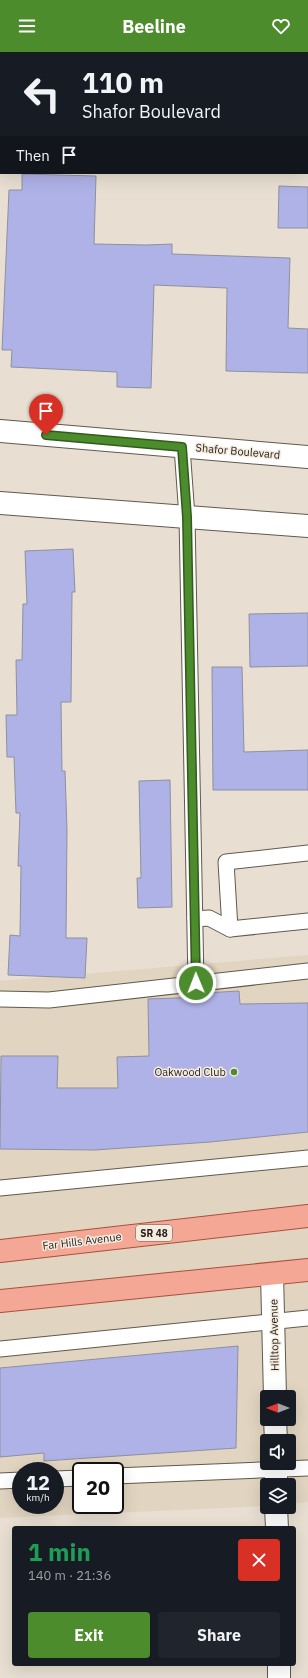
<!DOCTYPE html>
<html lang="en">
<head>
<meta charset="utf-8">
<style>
	:root { --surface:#171b24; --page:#20242c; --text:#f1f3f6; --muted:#9ea1a6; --accent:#4d8c2d }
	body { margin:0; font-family:"IBM Plex Sans",sans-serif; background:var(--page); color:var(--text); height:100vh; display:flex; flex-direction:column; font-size:15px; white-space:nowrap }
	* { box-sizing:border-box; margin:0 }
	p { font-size:13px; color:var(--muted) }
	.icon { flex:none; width:22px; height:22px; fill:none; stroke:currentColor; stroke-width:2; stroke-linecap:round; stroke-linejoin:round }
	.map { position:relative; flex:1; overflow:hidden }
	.panel { position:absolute; left:12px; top:1474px; width:284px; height:140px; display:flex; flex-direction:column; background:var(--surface); border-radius:4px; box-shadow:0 4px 16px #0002 }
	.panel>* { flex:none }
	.banner { position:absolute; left:0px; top:0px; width:308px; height:122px; box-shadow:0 4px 16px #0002; background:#171b24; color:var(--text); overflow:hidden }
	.needle { width:26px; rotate:270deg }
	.fabs { position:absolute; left:260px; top:1338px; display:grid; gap:8px }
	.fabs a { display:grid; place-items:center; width:36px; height:36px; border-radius:4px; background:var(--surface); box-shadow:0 4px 16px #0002; font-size:20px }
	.speed { position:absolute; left:12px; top:1410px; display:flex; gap:8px; font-size:20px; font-weight:700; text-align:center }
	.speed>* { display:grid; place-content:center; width:52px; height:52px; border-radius:50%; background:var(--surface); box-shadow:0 4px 16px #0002; line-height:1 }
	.speed small { font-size:10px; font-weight:400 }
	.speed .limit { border:2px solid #111; border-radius:6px; background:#fff; color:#111 }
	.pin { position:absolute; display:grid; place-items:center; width:34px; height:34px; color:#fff; margin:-41px -17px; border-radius:50% 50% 50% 0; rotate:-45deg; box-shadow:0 0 4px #0007 }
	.pin .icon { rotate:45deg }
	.me { position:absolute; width:44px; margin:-22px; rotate:359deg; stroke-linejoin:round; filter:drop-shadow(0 0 3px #0008) }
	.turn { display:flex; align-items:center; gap:14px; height:84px; padding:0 16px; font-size:18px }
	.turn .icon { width:52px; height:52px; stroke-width:2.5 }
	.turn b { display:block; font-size:28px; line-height:34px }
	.then { display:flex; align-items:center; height:38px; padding:0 16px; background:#0003; gap:8px; font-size:15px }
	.round { display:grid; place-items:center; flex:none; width:42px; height:42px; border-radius:4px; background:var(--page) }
	.head { display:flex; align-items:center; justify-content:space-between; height:68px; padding:0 16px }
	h1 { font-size:24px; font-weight:700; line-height:30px; color:#1e9e55 }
	.action { display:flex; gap:8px; margin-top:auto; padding:8px 16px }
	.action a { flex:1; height:46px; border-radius:4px; background:var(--accent); color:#fff; font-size:16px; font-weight:700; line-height:46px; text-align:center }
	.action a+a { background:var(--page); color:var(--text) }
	header { display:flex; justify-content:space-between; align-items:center; height:52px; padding:0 16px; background:var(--accent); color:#fff; font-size:18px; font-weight:700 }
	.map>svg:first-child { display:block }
	.built { fill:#e1d4c0; fill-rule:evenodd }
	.building { fill:#afb2e7; stroke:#8e909e }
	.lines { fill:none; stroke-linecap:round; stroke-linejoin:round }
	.service-casing { stroke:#60594d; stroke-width:17 }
	.minor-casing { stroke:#60594d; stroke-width:24 }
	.primary-casing { stroke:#a7513b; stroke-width:24 }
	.service { stroke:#fff; stroke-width:15 }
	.minor { stroke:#fff; stroke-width:22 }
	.primary { stroke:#f5a795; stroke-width:22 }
	.route-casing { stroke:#325b1d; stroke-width:10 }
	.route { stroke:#4d8c2d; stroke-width:7 }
	.poi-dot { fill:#4d8c2d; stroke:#f5ecdf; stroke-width:1.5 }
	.labels { text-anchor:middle; stroke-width:3; stroke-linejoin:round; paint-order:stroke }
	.shield { fill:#f5ecdf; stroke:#615c54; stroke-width:1 }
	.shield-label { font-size:10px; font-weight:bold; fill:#221e19 }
	.street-label { font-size:11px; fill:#221e19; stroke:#f5ecdf }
	.poi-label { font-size:11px; fill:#221e19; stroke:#f5ecdf; text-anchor:end }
</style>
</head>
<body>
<header><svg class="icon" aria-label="menu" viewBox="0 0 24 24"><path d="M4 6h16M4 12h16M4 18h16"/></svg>Beeline<svg class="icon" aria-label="heart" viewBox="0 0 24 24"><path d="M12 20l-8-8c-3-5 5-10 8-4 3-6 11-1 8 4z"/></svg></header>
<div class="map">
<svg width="308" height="1626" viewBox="0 0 308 1626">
	<rect width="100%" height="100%" fill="#e8dfd2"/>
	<path class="built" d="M 308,903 L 308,1450 L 289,1452 L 289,1433 L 267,1433 L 267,1454 L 0,1466 L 0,929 ZM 267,1345 L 289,1345 L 289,1367 L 267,1367 ZM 267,1389 L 289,1389 L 289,1411 L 267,1411 ZM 21,1419 L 55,1419 L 55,1453 L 21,1453 ZM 81,1419 L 115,1419 L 115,1453 L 81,1453 Z"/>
	<g class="building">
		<path d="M 22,122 L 96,124 L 94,192 L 146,193 L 172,192 L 172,202 L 290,206 L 288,276 L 308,277 L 308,321 L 226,319 L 227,236 L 154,233 L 151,336 L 117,335 L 117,320 L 11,315 L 12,298 L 2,298 L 9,138 L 22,138 Z"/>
		<path d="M 279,134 L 308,135 L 308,176 L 278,176 Z"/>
		<path d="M 73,497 L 75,540 L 72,540 L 71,650 L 61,650 L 62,719 L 65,719 L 67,778 L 66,886 L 87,886 L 85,926 L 8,923 L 10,883 L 20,884 L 21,814 L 18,814 L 20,761 L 16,761 L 14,705 L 7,705 L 6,663 L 17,663 L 16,608 L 22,608 L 23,552 L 27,552 L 25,499 Z"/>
		<path d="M 308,561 L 308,614 L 250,615 L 249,562 Z"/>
		<path d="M 212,615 L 242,615 L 244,700 L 308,698 L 308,738 L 213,738 Z"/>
		<path d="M 170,728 L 172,855 L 138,856 L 137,826 L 141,826 L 139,729 Z"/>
		<path d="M 239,939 L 240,952 L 308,951 L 308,1080 L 210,1090 L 95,1098 L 0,1097 L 1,1004 L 58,1004 L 57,1036 L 118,1036 L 117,1005 L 149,1004 L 148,947 L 204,945 L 204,941 Z"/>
		<path d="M 238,1294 L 236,1396 L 44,1409 L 44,1401 L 0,1405 L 0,1316 Z"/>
	</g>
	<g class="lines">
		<g class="service-casing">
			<g id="service">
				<path d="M 182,395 L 187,465 L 196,931"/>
				<path d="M 308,801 L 226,810 L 230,877 L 308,869"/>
				<path d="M 195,867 L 209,866 L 230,877"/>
				<path d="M 0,947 L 49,948 L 308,919"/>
				<path d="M 0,1136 L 308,1106"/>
				<path d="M 0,1297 L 308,1266"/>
				<path d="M 115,1424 L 308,1416"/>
				<path d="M 55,1427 L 81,1426"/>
				<path d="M 0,1429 L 21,1428"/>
			</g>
		</g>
		<g class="minor-casing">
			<g id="minor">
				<path d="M 0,379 L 308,405"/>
				<path d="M 0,451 L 308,474"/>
				<path d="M 272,1222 L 275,1345"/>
				<path d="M 275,1367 L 276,1389"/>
				<path d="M 276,1411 L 276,1433"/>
				<path d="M 276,1455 L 277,1476"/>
				<path d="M 279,1612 L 279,1626"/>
			</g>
		</g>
		<g class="primary-casing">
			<g id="primary">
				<path d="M 0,1199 L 308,1164"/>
				<path d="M 0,1249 L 308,1218"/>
			</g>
		</g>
		<use href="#service" class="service"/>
		<use href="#minor" class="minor"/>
		<use href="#primary" class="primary"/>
	</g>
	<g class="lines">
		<g class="route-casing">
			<path id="route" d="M 46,383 L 182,395 L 187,465 L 196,931"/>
		</g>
		<use href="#route" class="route"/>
	</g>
	<circle class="poi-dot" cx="234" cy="1020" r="4"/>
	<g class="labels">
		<rect class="shield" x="136" y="1173" width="36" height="16" rx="3"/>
		<g class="shield-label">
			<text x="154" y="1185">SR 48</text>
		</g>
		<g class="street-label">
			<text transform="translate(238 399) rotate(5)" y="4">Shafor Boulevard</text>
			<text transform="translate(82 1189) rotate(-7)" y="4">Far Hills Avenue</text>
			<text transform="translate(274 1283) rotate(-91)" y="4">Hilltop Avenue</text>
		</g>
		<g class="poi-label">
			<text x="226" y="1024">Oakwood Club</text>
		</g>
	</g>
</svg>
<div class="fabs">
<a><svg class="needle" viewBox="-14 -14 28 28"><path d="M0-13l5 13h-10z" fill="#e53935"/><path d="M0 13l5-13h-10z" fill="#9ea1a6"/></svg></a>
<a><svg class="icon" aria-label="sound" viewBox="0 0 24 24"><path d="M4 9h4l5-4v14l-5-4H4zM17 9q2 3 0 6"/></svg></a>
<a><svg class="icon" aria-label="layers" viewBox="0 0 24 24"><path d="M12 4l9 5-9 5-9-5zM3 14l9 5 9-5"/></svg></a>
</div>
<div class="speed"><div>12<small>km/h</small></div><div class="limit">20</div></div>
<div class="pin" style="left:46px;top:383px;background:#d93025"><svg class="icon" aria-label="arrive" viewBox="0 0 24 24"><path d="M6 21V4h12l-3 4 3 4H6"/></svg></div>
<svg class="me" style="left:196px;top:931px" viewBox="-20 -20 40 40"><circle r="17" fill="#4d8c2d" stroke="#fff" stroke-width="3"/><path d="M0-11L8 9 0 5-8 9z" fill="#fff"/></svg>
<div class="banner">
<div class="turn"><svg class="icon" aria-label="left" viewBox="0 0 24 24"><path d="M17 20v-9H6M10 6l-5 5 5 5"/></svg><div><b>110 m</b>Shafor Boulevard</div></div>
<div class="then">Then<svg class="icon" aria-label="arrive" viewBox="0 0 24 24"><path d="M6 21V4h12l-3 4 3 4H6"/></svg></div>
</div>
<section class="panel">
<div class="head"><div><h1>1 min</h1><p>140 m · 21:36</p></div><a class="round" style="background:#d93025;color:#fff"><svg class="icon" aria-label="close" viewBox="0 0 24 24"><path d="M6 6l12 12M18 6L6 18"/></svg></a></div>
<div class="action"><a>Exit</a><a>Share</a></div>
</section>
</div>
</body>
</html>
